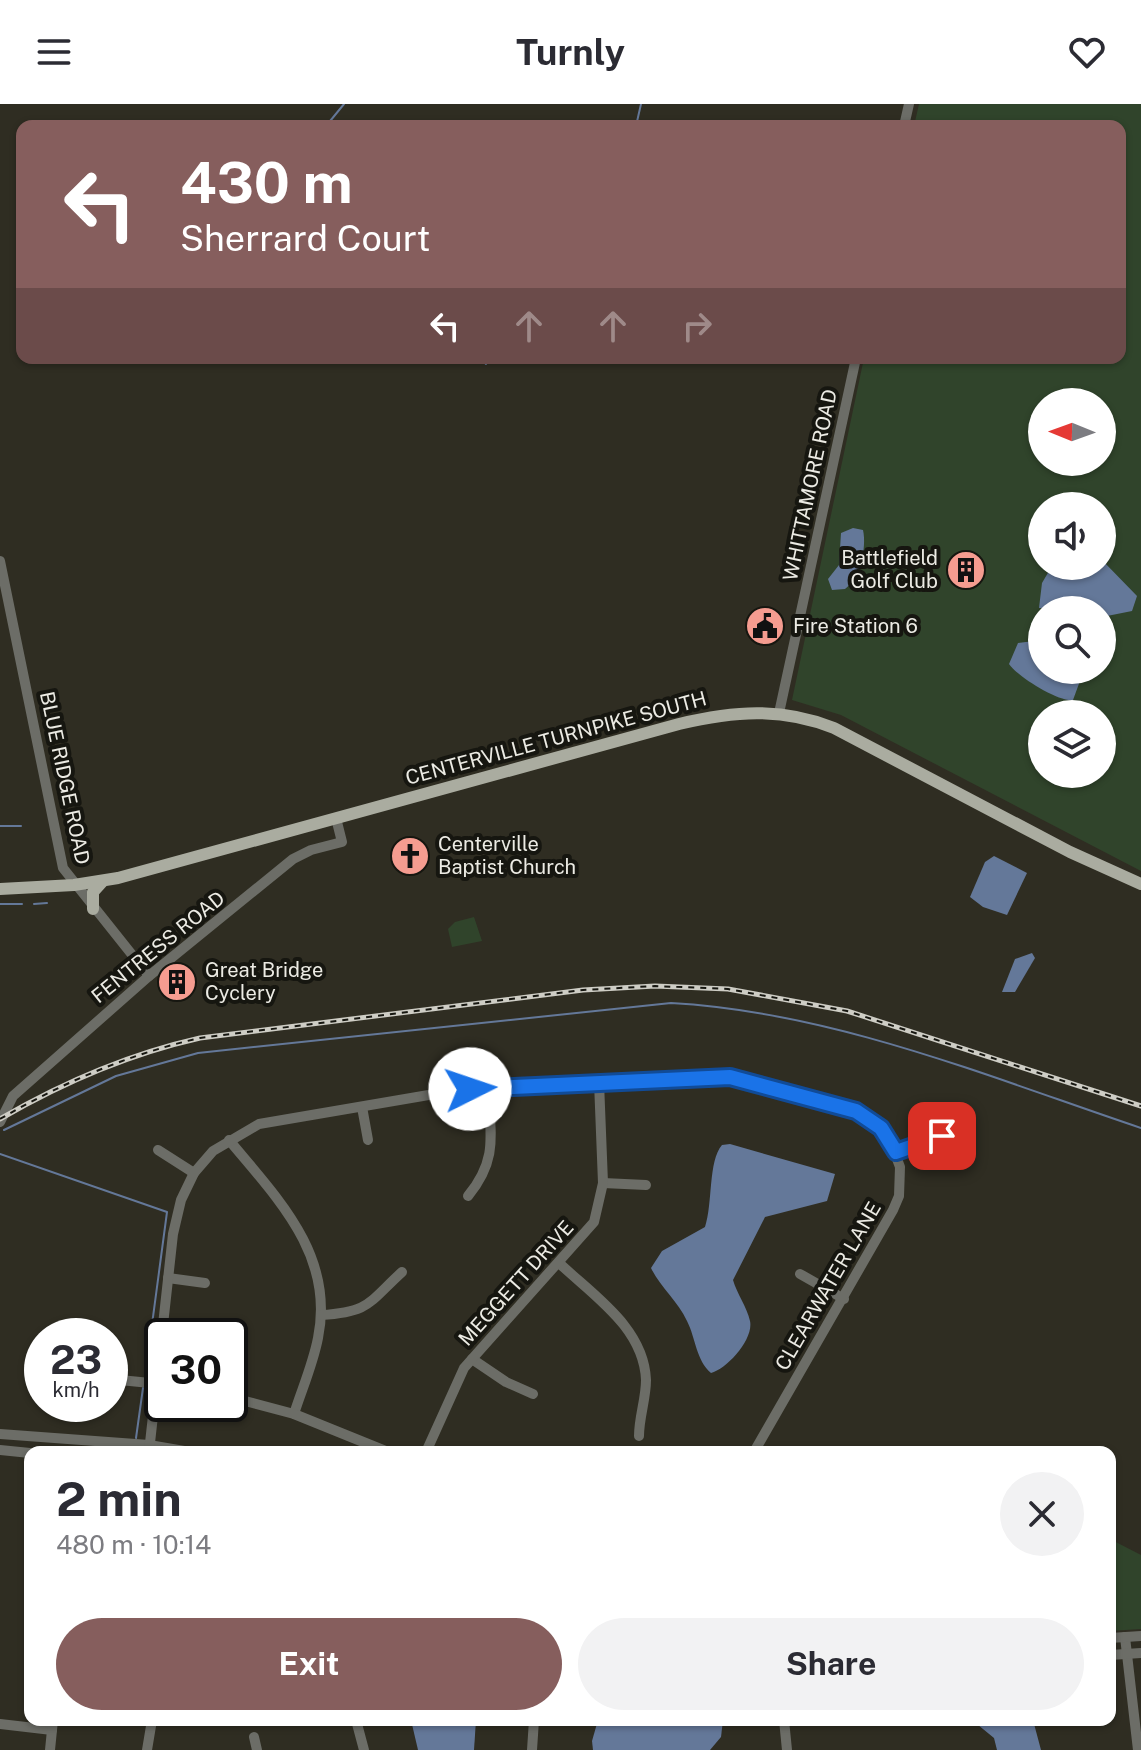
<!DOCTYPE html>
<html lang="en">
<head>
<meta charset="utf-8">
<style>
	:root { --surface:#fff; --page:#f2f2f3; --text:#2b2b33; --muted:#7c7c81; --accent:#865e5d }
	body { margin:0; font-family:"Public Sans",sans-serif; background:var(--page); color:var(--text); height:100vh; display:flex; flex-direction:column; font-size:30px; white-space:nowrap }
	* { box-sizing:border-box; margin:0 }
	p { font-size:26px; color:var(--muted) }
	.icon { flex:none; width:44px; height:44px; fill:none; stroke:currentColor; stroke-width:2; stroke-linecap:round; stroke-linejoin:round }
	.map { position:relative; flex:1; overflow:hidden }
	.details { position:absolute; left:24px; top:1342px; width:1092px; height:280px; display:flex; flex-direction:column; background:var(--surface); border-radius:16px; box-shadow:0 2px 6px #0004 }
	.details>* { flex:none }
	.top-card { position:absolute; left:16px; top:16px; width:1110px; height:244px; border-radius:16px; box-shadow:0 2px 6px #0004; background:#865e5d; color:#fff; overflow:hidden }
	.needle { width:52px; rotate:271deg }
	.fabs { position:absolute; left:1028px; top:284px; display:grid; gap:16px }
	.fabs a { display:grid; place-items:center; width:88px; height:88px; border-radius:50%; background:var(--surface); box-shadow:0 2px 6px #0004; font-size:40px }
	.speed { position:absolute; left:24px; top:1214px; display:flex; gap:16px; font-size:40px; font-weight:700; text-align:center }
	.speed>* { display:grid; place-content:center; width:104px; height:104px; border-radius:50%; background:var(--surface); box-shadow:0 2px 6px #0004; line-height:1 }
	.speed small { font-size:20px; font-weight:400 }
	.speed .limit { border:4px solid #111; border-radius:12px; background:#fff; color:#111 }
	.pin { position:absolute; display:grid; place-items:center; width:68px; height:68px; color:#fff; margin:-34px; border-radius:16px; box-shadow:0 4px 12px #0006 }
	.me { position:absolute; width:88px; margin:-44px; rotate:86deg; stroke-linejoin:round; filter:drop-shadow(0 0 6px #0008) }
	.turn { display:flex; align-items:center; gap:28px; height:168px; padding:0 32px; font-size:36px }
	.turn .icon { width:104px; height:104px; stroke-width:2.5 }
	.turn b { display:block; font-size:56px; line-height:68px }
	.lanes { display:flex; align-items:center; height:76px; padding:0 32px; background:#0003; justify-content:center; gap:40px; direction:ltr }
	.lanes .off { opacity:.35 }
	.round { display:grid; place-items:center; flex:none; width:84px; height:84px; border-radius:42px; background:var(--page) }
	.headline { display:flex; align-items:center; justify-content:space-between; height:136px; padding:0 32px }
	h1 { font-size:48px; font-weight:700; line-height:60px }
	.cta { display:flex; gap:16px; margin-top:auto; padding:16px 32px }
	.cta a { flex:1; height:92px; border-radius:48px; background:var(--accent); color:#fff; font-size:32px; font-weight:700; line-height:92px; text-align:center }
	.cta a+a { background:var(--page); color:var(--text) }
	header { display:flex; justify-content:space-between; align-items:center; height:104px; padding:0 32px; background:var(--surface); font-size:36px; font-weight:700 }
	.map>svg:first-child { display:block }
	.green { fill:#30442b; fill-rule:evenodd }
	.water { fill:#647899 }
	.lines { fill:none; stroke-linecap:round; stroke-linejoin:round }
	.stream { stroke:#647899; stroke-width:2 }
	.minor { stroke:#6c6d67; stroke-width:10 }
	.major { stroke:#aaaca0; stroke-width:12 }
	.rail-casing { stroke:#cecdc5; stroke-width:5 }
	.rail { stroke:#161610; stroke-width:2; stroke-dasharray:6; stroke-linecap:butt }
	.route-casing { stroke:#114b97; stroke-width:20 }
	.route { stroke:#1a73e8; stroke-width:14 }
	.labels { text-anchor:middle; stroke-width:8; stroke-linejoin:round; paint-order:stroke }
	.street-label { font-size:20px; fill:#ecebe4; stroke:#161610 }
	.poi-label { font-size:20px; fill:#ecebe4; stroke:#161610; text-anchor:start }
</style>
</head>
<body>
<header><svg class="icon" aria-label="menu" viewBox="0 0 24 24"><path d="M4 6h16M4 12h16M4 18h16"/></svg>Turnly<svg class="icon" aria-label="heart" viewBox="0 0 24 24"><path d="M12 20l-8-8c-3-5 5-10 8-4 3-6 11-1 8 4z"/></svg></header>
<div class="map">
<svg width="1141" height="1646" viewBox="0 0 1141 1646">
	<rect width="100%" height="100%" fill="#2f2d22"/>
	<g class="green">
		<path d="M 919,0 L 1141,0 L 1141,767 L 841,611 L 792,596 L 864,254 L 1120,254 L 1120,22 L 914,22 ZM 1042,298 L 1102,298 L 1102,358 L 1042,358 ZM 1042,402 L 1102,402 L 1102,462 L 1042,462 ZM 1042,506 L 1102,506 L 1102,566 L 1042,566 ZM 1042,610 L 1102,610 L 1102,670 L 1042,670 Z"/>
		<path d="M 474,813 L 482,837 L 452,843 L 448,825 L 455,818 Z"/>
		<path d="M 1110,1435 L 1141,1451 L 1141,1525 L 1110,1527 Z"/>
	</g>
	<g class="water">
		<path d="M 853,424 L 863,426 C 867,444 860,474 845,485 L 832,486 L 828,475 L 839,461 L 841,429 Z"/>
		<path d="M 1102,456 L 1137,492 L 1132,507 L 1102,513 L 1102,506 L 1039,504 L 1042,479 L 1052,462 L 1102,462 Z"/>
		<path d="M 1042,536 L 1042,566 L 1084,566 L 1073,596 C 1058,598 1017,572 1009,560 L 1018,539 Z"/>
		<path d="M 994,752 L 1027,769 L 1007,811 L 983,803 L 970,793 L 985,758 Z"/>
		<path d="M 1032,849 L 1035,854 L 1015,888 L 1002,888 L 1015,855 Z"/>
		<path d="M 730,1040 L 835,1070 L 827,1097 L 765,1113 L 733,1176 C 737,1190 747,1203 750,1217 C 754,1235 727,1265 711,1269 C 696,1256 696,1235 687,1217 C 678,1197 660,1183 651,1164 L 662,1147 L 705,1123 C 713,1099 708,1057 722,1041 Z"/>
		<path d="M 411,1616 L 476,1616 L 474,1646 L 418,1646 Z"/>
		<path d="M 598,1616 L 723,1616 L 721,1633 L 710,1646 L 593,1646 L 592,1637 Z"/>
		<path d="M 972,1616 L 1033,1616 L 1041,1646 L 997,1646 L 994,1634 Z"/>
	</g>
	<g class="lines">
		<g class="stream">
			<path d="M 326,22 L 344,0"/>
			<path d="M 636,22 L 641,0"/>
			<path d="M 481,254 L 486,260"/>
			<path d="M 0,722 L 21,722"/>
			<path d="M 0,800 L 22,800"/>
			<path d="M 34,800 L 47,799"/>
			<path d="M 4,1026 L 116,972 L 198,949 L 671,899 C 833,908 989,973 1141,1024"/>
			<path d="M 0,1050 L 167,1108 L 145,1273"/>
			<path d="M 136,1334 L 143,1284"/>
			<path d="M 475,1621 L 498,1616"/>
		</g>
		<g class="minor">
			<path d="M 904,22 L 909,0"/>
			<path d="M 0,457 L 63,764 L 149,872"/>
			<path d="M 779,609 L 856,254"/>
			<path d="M 362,1003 L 368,1036"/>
			<path d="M 0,1018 L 13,992 L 149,872 L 293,755 L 311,746 L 342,738 L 336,714"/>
			<path d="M 229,1036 C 277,1094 335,1151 318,1234 C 313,1260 302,1285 294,1310"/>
			<path d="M 158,1046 L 194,1069"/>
			<path d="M 896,1048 L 942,1032"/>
			<path d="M 603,1079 L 646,1081"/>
			<path d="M 468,1092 C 499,1054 490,1030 488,984"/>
			<path d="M 559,1159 C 594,1192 644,1224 646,1276 C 646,1295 639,1313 639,1332"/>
			<path d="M 800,1170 L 844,1195"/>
			<path d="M 168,1174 L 205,1179"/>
			<path d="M 321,1211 C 370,1208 368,1199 402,1168"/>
			<path d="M 472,1255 L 506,1278 L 533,1290"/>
			<path d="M 110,1275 L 160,1280"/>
			<path d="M 230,1293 L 294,1310 L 388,1348"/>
			<path d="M 0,1330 L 149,1341 L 190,1348"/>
			<path d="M 0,1346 L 30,1349"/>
			<path d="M 149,1348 L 173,1130 L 181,1096 L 194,1069 L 213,1047 L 259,1020 L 452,987 L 699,972 L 730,973 L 856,1007 L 881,1024 L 890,1036 L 900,1063 L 899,1092 L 893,1106 L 754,1348"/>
			<path d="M 426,1348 L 464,1264 L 594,1118 L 603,1079 L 599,978"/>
			<path d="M 1125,1533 L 1138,1646"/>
			<path d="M 1110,1534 L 1141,1532"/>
			<path d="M 1110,1551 L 1141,1549"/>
			<path d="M 356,1616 L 364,1646"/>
			<path d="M 784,1616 L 787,1646"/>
			<path d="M 0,1620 L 52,1626"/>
			<path d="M 254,1633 L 257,1646"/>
			<path d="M 50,1646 L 53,1616"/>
			<path d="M 147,1646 L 152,1616"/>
			<path d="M 532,1646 L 534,1616"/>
		</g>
		<g class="major">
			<path d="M 0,785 L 74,781 L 118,774 L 679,620 C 733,607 781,603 834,624 L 1070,748 L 1141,780"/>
			<path d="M 93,805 L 93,788 L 103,777"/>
		</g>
		<g class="rail-casing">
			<path id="rail" d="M 0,1015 C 62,979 129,950 200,934 L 583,886 L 655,882 L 728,885 L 847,907 L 1141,1002"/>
		</g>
		<use href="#rail" class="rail"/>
	</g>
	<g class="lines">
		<g class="route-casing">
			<path id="route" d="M 470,985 L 730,973 L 856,1007 L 881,1024 L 896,1048 L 942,1032"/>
		</g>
		<use href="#route" class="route"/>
	</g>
	<defs>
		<g id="building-disc" transform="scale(2)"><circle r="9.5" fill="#f59c90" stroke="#161610"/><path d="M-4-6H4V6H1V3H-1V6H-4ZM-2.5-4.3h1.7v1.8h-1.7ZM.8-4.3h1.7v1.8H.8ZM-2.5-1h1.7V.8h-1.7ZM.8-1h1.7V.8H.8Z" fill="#111"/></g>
		<g id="civic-disc" transform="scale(2)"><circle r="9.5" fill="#f59c90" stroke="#161610"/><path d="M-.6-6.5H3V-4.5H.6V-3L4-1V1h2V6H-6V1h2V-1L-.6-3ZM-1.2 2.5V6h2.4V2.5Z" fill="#111"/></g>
		<g id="church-disc" transform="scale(2)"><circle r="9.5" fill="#f59c90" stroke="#161610"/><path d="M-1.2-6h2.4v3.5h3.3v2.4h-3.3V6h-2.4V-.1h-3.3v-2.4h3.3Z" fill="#111"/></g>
	</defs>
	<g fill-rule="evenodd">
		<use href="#building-disc" x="966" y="466"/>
		<use href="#civic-disc" x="765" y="522"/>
		<use href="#church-disc" x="410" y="752"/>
		<use href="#building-disc" x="177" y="878"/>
	</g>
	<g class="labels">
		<g class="street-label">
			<text transform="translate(810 381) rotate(-78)" y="7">WHITTAMORE ROAD</text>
			<text transform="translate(556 634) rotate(-15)" y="7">CENTERVILLE TURNPIKE SOUTH</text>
			<text transform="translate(65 674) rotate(78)" y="7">BLUE RIDGE ROAD</text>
			<text transform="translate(158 843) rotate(-39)" y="7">FENTRESS ROAD</text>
			<text transform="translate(516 1179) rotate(-48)" y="7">MEGGETT DRIVE</text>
			<text transform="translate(828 1182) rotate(-60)" y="7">CLEARWATER LANE</text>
		</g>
		<g class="poi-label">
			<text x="938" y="461" text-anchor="end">Battlefield<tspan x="938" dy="23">Golf Club</tspan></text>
			<text x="793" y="529">Fire Station 6</text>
			<text x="438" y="747">Centerville<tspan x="438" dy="23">Baptist Church</tspan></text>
			<text x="205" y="873">Great Bridge<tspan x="205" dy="23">Cyclery</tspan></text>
		</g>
	</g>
</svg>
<div class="fabs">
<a><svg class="needle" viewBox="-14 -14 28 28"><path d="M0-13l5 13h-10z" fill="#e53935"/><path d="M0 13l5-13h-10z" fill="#7c7c81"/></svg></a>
<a><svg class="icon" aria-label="sound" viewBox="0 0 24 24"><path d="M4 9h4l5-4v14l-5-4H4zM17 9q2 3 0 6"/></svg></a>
<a><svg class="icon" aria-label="search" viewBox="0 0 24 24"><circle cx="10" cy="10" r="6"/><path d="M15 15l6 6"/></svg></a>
<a><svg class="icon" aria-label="layers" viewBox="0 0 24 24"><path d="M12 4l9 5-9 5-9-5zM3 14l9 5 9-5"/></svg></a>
</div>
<div class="speed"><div>23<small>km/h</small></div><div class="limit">30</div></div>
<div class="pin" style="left:942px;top:1032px;background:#d93025"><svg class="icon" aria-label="arrive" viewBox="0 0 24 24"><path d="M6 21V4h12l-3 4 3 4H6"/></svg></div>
<svg class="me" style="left:470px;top:985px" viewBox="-20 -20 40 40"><circle r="19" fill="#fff"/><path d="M0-13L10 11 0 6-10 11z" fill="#1a73e8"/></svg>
<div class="top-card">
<div class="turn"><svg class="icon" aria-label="left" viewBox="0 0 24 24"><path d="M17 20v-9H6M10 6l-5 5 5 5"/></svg><div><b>430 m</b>Sherrard Court</div></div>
<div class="lanes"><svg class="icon" aria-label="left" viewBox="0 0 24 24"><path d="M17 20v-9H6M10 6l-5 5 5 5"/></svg><svg class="icon off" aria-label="ahead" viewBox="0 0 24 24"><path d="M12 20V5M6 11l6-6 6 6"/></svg><svg class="icon off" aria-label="ahead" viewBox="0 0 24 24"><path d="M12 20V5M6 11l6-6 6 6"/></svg><svg class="icon off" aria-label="right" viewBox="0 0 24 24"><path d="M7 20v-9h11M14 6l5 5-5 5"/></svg></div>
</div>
<section class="details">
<div class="headline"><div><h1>2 min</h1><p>480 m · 10:14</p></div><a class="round"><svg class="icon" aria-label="close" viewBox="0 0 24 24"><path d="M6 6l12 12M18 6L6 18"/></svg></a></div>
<div class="cta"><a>Exit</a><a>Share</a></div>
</section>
</div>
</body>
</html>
